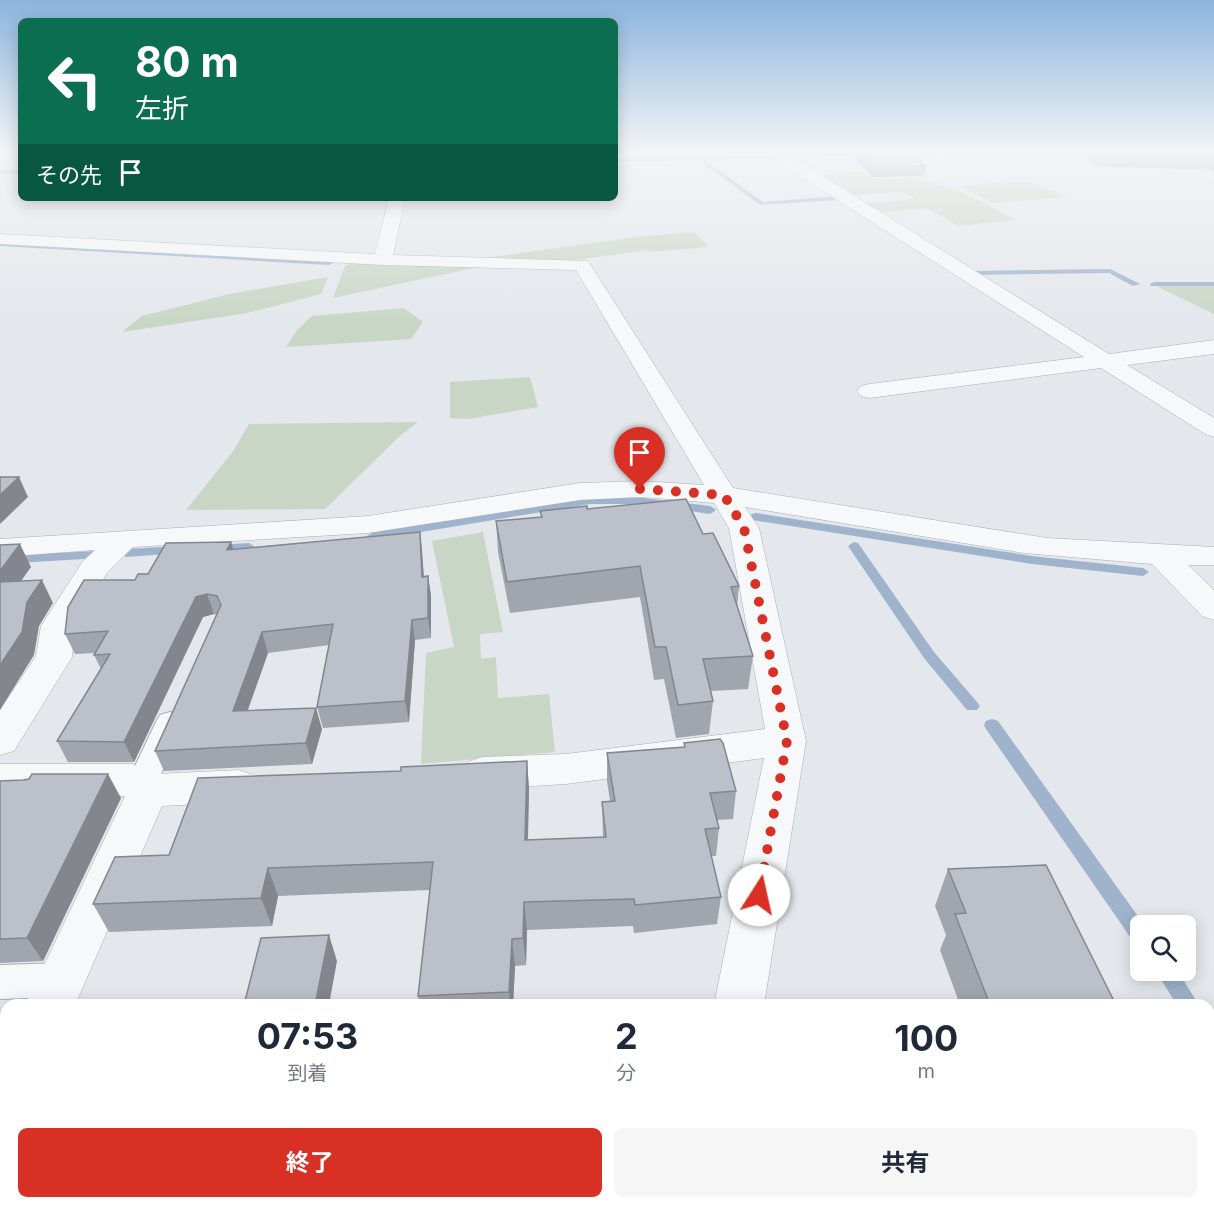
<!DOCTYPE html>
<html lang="ja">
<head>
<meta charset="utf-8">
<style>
	:root { --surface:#fff; --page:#f6f6f7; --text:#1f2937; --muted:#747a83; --accent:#d93025 }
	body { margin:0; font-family:Inter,"Noto Sans JP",sans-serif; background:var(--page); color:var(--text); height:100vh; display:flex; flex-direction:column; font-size:22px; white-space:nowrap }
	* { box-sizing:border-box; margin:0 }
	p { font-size:20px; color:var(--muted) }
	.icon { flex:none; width:33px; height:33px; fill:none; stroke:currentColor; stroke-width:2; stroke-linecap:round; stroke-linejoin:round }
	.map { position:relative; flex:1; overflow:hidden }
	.drawer { position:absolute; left:0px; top:999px; width:1215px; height:210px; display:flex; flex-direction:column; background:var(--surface); border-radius:18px 18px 0 0; box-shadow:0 3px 15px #0003 }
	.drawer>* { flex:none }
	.banner { position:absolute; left:18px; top:18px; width:600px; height:183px; border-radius:9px; box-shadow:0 3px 15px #0003; background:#0b6e4f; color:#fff; overflow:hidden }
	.controls { position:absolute; left:1130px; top:915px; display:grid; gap:12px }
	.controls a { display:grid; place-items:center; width:66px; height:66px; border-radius:9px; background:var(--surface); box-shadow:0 3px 15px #0003; font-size:30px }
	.pin { position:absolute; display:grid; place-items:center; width:51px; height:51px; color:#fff; margin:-62px -26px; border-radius:50% 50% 50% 0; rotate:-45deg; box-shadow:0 0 6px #0007 }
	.pin .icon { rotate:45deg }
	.me { position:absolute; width:66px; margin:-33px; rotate:10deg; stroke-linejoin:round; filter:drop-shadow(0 0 4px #0008) }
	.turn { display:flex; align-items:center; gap:21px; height:126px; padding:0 18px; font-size:27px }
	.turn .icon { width:78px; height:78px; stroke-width:2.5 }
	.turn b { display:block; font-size:42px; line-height:51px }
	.then { display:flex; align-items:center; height:57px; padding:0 18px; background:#0003; gap:12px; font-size:22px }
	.eta { display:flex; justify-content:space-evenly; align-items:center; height:102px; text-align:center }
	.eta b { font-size:36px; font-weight:700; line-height:42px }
	.button { display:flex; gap:12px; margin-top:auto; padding:12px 18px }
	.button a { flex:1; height:69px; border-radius:9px; background:var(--accent); color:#fff; font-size:24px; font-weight:700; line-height:69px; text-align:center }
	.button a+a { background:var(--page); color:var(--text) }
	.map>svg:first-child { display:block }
	.green { fill:#c9d6c5 }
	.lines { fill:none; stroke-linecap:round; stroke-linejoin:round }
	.stream { fill:#9fb4cc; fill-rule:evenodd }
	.service-casing { stroke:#a9aeb7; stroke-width:2 }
	.minor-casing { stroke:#a9aeb7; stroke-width:1 }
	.service { fill:#f7f8fa; fill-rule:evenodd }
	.minor { fill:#f7f8fa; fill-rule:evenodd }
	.wall { fill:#a1a5ae }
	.shaded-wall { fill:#83868d }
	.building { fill:#bbc0ca; stroke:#83868d; stroke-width:1.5 }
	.route { stroke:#d93025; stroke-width:10; stroke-dasharray:0 18 }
</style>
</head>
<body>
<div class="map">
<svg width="1214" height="1209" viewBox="0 0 1214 1209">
	<rect width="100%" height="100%" fill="#e4e7ec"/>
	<g class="green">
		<path d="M 861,172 C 876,183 892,178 911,179 C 949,182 983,203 1016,220 L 958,226 L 927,208 L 876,213 L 861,204 L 915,199 L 902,192 L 848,196 L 815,175 Z"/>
		<path d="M 1008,182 L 1032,182 L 1066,197 L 993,203 L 959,186 Z"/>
		<path d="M 694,232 L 709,247 L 650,252 L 648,250 L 567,261 L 485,258 L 635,237 Z"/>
		<path d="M 351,263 L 483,266 L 333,298 L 345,266 Z"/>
		<path d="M 328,277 L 321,294 L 247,313 L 122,332 L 142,316 L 230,294 Z"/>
		<path d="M 1156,286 L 1214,286 L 1214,314 Z"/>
		<path d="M 404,308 L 423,322 L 411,339 L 286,347 L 297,330 L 312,316 Z"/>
		<path d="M 530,377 L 538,407 L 468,419 L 450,418 L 450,382 Z"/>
		<path d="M 418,422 L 400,436 L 325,509 L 186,510 L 234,450 L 249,424 Z"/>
		<path d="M 483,532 L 503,632 L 480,634 L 481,659 L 496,657 L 498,698 L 549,694 L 555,752 L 421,764 L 426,653 L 454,647 L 432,541 Z"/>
	</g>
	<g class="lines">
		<g class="stream">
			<path d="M 868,152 L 870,155 L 705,160 L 763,202 L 839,196 L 852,203 L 850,206 L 838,200 L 760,205 L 698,160 L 615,162 L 615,158 Z"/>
			<rect x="0" y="170" width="21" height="4"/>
			<path d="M 0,242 L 329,261 L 333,263 L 329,265 L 0,246 Z"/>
			<path d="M 1110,269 L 1140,284 L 1133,286 L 1109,273 L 973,275 L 969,273 L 973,271 Z"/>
			<path d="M 1154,282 L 1214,282 L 1214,286 L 1151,286 L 1150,284 Z"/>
			<path d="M 590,498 L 643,498 L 710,506 L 716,510 L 710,514 L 643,504 L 590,504 L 373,540 L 367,536 L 373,532 Z"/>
			<path d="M 756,513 L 1032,556 L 1143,568 L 1149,572 L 1143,576 L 1032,564 L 752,520 L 750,517 L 752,514 Z"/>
			<path d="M 854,542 L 858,543 L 934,652 L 977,702 L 980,706 L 977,710 L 967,710 L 924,658 L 848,546 Z"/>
			<path d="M 249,543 L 255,547 L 253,550 L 215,553 L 209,549 L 215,545 Z"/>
			<path d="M 178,546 L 184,550 L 182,553 L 126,557 L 120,553 L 126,549 Z"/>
			<path d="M 96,551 L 102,555 L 100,558 L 0,564 L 0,556 Z"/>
			<path d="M 992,719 L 998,721 L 1145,926 L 1140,926 L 1140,944 L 1133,941 L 986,729 L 984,725 L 986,721 Z"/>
			<path d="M 1155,970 L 1177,970 L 1199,1005 L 1177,1005 Z"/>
			<path d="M 1209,1023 L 1214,1025 L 1214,1051 L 1209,1049 Z"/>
		</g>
		<g class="service-casing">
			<g id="service">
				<path d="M 170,712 L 180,715 L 184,722 L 156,785 L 152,793 L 141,797 L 130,793 L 126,785 L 156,722 L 160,715 Z"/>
				<path d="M 61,963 L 74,968 L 79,980 L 74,992 L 61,997 L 0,999 L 0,965 Z"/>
			</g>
		</g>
		<g class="minor-casing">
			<g id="minor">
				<path d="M 771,152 L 784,152 L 1109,354 L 1214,340 L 1214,354 L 1127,365 L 1214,418 L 1214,437 L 1205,434 L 1101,368 L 869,398 L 861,396 L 857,391 L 861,386 L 869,384 L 1084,357 L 776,161 Z"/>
				<path d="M 913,152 L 1038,152 L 1032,156 L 930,159 L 936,165 L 929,169 L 913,158 Z"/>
				<path d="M 389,198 L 405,198 L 393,255 L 588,261 L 733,488 L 1047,538 L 1214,547 L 1214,565 L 1188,565 L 1214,590 L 1214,620 L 1202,616 L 1152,564 L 1024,553 L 745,507 L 759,528 L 806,741 L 764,1005 L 714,1005 L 764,758 L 566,784 L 482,789 L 468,784 L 462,773 L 468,762 L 482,757 L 566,754 L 765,729 L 729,528 L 714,503 L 641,497 L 580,500 L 368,533 L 133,547 L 107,573 L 75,626 L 72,657 L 14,751 L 0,755 L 0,710 L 36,656 L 41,626 L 83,561 L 95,550 L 0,557 L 0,539 L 368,516 L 580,483 L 641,481 L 704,485 L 576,270 L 383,265 L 0,244 L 0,234 L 375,254 Z"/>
				<path d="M 0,764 L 132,764 L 155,774 L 239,770 L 253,775 L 259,786 L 253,797 L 239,802 L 162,806 L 75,1005 L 25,1005 L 125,796 L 0,796 Z"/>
				<path d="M 6,1073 L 6,1138 L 0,1141 L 0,1075 Z"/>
				<rect x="689" y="1203" width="60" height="6"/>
			</g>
		</g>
		<use href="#service" class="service"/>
		<use href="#minor" class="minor"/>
	</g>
	<g class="wall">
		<path d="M 820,152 L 911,152 L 926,166 L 924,176 L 872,177 L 849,153 Z"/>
		<path d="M 1079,152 L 1214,152 L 1214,172 L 1208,169 L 1098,167 Z"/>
		<path d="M 587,509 L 703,534 L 739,586 L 737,607 L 753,656 L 748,689 L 711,691 L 713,701 L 709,734 L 676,738 L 664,679 L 654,680 L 640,597 L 510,613 L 498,552 L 496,521 L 541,517 L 540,511 Z"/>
		<path d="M 420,532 L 422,551 L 424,577 L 428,576 L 431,596 L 431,638 L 415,640 L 409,722 L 323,728 L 317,707 L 329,645 L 268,653 L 248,710 L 322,729 L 312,764 L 164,771 L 155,751 L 217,615 L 214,614 L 203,617 L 134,762 L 68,762 L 57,741 L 101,669 L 94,655 L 95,653 L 75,654 L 65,634 L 135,580 L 148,574 L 231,542 L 233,549 Z"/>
		<path d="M 684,743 L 736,791 L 733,819 L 717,820 L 719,828 L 716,856 L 711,856 L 721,897 L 717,924 L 634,933 L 633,926 L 527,930 L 526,965 L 515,966 L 513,1005 L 420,1005 L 418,996 L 430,890 L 278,896 L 272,926 L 109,932 L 93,904 L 169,855 L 401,771 L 527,761 L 529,789 L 528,840 L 603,837 L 602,802 L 610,801 L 607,781 L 607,753 L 684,747 Z"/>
		<path d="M 0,781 L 121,798 L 43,961 L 0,963 Z"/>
		<path d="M 948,869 L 1116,1005 L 960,1005 L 940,950 L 946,935 L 935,906 Z"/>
	</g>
	<g class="shaded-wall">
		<path d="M 19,477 L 28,497 L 0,524 L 0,495 Z"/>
		<path d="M 420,532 L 422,551 L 425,597 L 422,577 Z"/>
		<path d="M 231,542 L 237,561 L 227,550 Z"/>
		<path d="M 20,544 L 31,567 L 4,605 L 0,597 L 0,571 Z"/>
		<path d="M 428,576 L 431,596 L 431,638 L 428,618 Z"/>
		<path d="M 42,580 L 53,603 L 39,626 L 34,655 L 0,710 L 0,665 L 27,602 Z"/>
		<path d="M 207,594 L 214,614 L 203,617 L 134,762 L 124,742 L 196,597 Z"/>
		<path d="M 412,620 L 415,640 L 409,722 L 405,701 Z"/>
		<path d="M 262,632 L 268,653 L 240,731 L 233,711 Z"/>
		<path d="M 316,708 L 322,729 L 312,764 L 306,743 Z"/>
		<path d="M 527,761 L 529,789 L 527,868 L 525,840 Z"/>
		<path d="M 108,774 L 121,798 L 43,961 L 27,938 Z"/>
		<path d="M 268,868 L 278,896 L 272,926 L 261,898 Z"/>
		<path d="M 524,902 L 527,930 L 526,965 L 523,938 Z"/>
		<path d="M 329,935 L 337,961 L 329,1005 L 315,1005 Z"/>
		<path d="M 512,939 L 515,966 L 513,1005 L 511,1005 L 509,992 Z"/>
		<path d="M 157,1203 L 178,1203 L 177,1209 L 155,1209 Z"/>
	</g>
	<g class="building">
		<path d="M 860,152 L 911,152 L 926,166 L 874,166 Z"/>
		<path d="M 1095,152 L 1214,152 L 1214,160 L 1212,159 L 1101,157 Z"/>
		<path d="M 0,477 L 19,477 L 0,495 Z"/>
		<path d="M 686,499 L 703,534 L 713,533 L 739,586 L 731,587 L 753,656 L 703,659 L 713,701 L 678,705 L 666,647 L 655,647 L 640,566 L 507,582 L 496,521 L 542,517 L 540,511 L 587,506 L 587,509 Z"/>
		<path d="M 420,532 L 422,577 L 428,576 L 428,618 L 412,620 L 405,701 L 317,707 L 333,624 L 262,632 L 233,711 L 316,708 L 306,743 L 155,751 L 221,605 L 217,596 L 207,594 L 196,597 L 124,742 L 57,741 L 110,654 L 94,655 L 108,631 L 65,634 L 68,607 L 84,580 L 135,580 L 138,574 L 148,574 L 166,543 L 231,542 L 227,550 Z"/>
		<path d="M 20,544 L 0,571 L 0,545 Z"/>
		<path d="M 42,580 L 27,602 L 22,632 L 0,665 L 0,582 Z"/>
		<path d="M 720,739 L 723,743 L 736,791 L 710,793 L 719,828 L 705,829 L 721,897 L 635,905 L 634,899 L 524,902 L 523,938 L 512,939 L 509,992 L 418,996 L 433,862 L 268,868 L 261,898 L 93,904 L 115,857 L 169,855 L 198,778 L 401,771 L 401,767 L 527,761 L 525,840 L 606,837 L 602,802 L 615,801 L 607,753 L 685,747 L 684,743 Z"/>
		<path d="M 32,774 L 108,774 L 27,938 L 0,939 L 0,781 L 23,780 L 29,779 Z"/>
		<path d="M 1046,865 L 1116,1005 L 990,1005 L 955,914 L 966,913 L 948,869 Z"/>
		<path d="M 329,935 L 315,1005 L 244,1005 L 261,938 Z"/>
		<path d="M 6,1127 L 6,1203 L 157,1203 L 155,1209 L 0,1209 L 0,1128 Z"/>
	</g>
	<linearGradient id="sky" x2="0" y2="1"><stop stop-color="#8bb4dd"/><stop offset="0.47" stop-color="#f3f4f6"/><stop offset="1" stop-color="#f3f4f6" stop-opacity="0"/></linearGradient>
	<rect width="1214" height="322" fill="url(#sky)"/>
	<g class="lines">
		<path class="route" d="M 640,489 L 724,495 L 744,528 L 787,741 L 759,895"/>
	</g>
</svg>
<div class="controls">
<a><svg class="icon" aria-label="search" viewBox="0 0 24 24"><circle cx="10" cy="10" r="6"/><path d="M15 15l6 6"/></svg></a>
</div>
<div class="pin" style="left:640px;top:489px;background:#d93025"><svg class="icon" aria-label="arrive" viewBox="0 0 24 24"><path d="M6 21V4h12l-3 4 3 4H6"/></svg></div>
<svg class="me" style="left:759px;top:895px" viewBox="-20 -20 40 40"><circle r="19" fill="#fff"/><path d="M0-13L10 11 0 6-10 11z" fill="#d93025"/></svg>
<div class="banner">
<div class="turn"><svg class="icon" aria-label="left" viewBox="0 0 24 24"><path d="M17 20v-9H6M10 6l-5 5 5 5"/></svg><div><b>80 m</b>左折</div></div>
<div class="then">その先<svg class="icon" aria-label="arrive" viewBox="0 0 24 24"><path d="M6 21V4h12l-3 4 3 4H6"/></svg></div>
</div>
<section class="drawer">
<div class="eta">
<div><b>07:53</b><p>到着</p></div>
<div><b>2</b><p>分</p></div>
<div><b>100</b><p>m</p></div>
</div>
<div class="button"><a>終了</a><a>共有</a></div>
</section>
</div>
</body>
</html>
